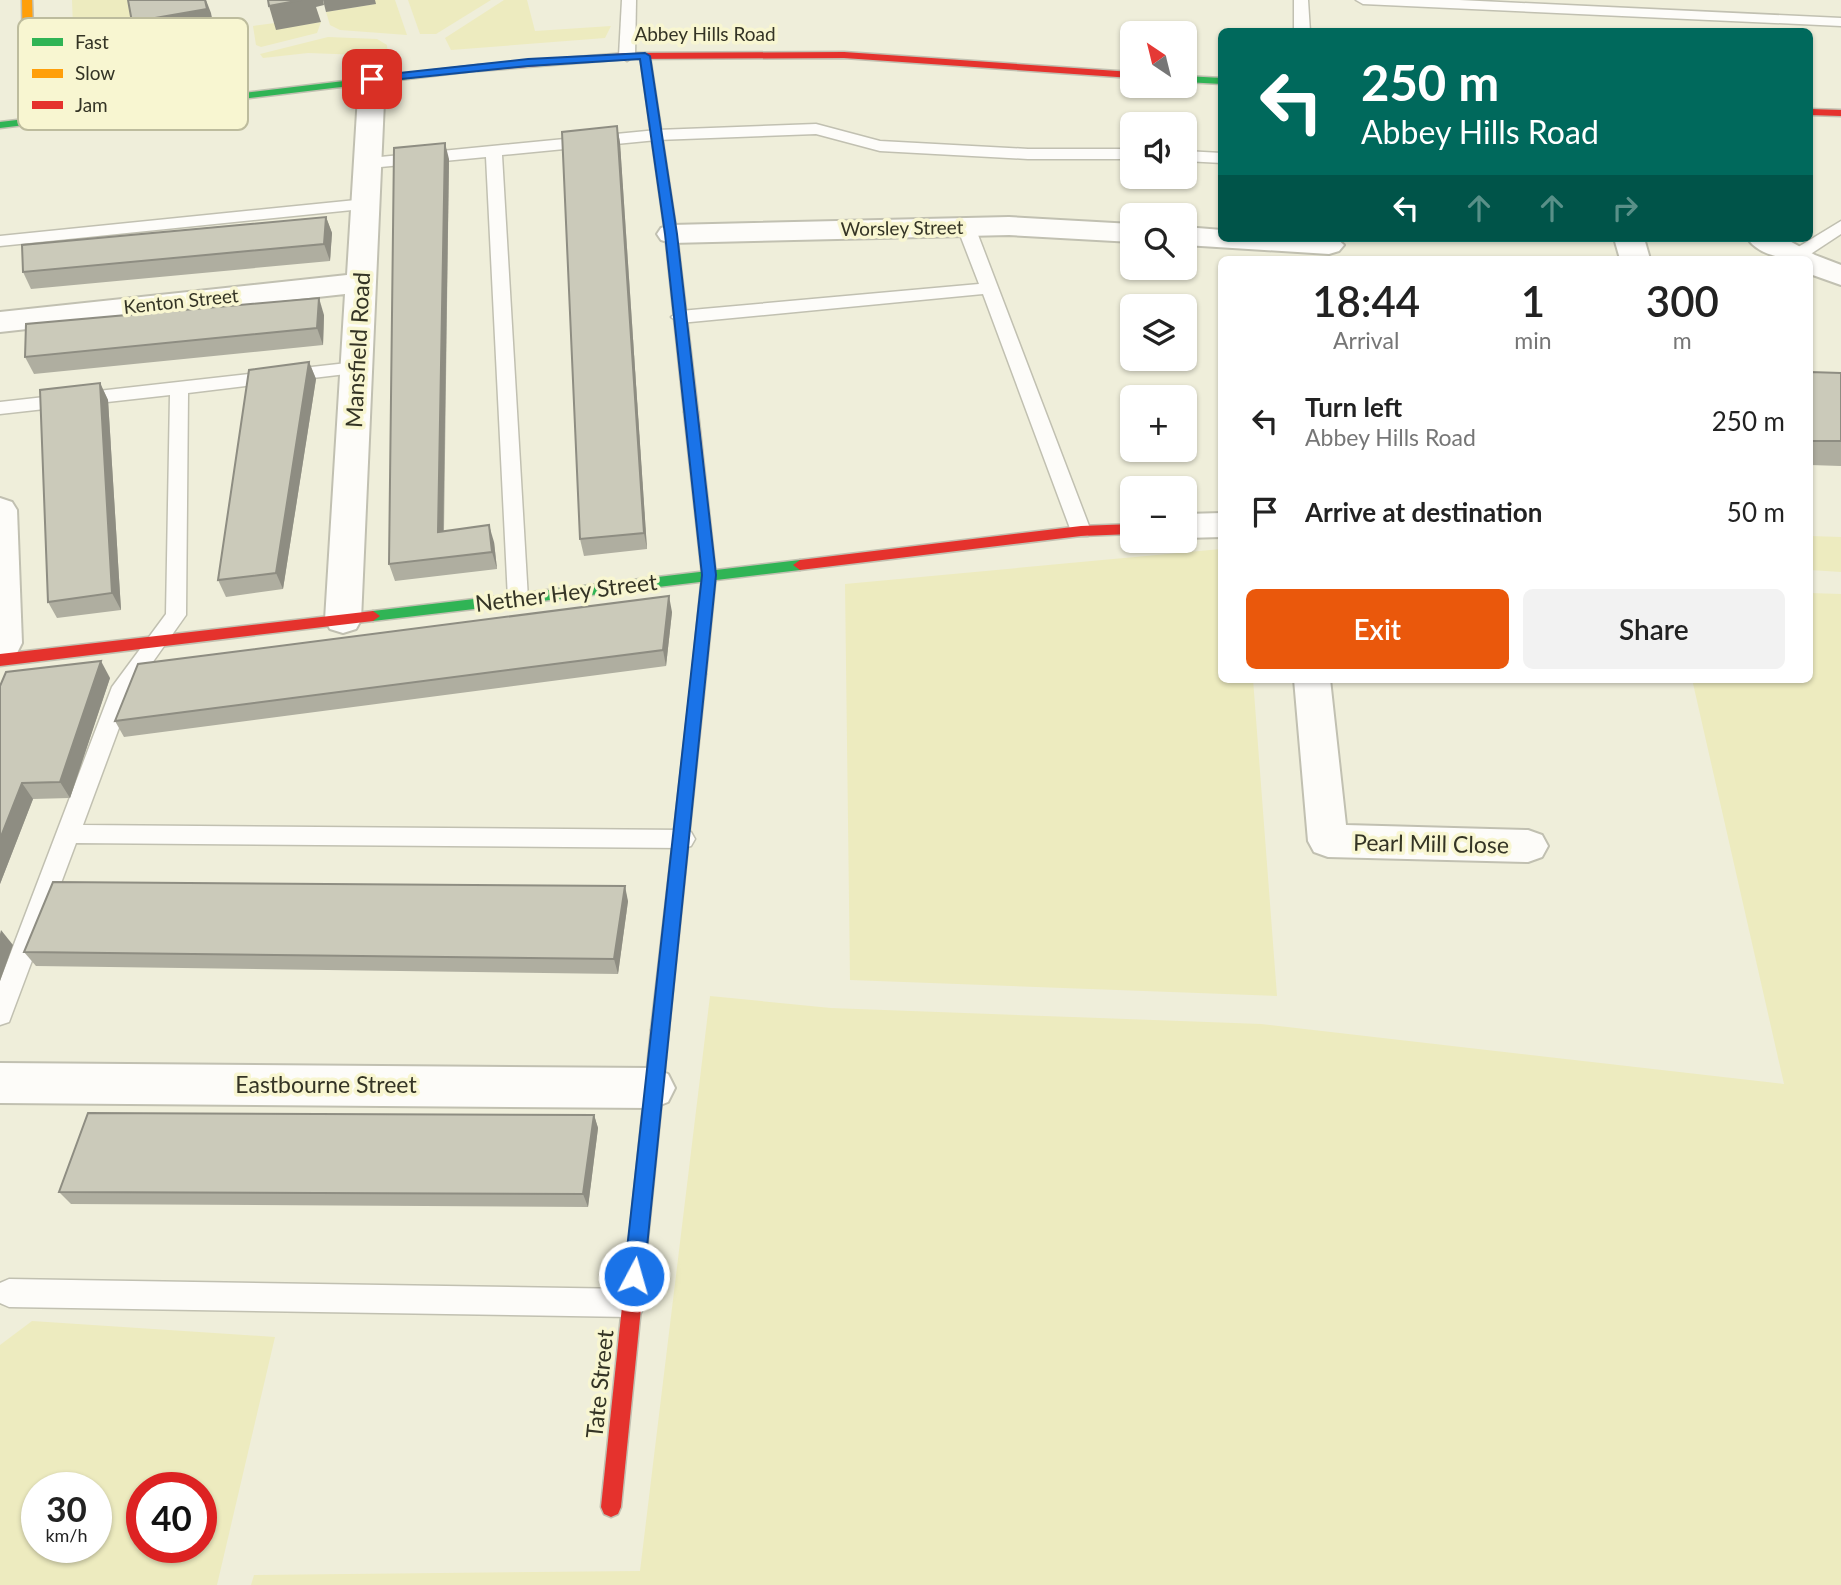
<!DOCTYPE html>
<html lang="en">
<head>
<meta charset="utf-8">
<style>
	:root { --surface:#fff; --page:#f2f2f2; --text:#222; --muted:#767676; --accent:#ea580c }
	body { margin:0; font-family:Lato,sans-serif; background:var(--page); color:var(--text); height:100vh; display:flex; flex-direction:column; font-size:26px; white-space:nowrap }
	* { box-sizing:border-box; margin:0 }
	p { font-size:23px; color:var(--muted) }
	.icon { flex:none; width:38px; height:38px; fill:none; stroke:currentColor; stroke-width:2; stroke-linecap:round; stroke-linejoin:round }
	.map { position:relative; flex:1; overflow:hidden }
	.details { position:absolute; left:1218px; top:256px; width:595px; height:427px; display:flex; flex-direction:column; background:var(--surface); border-radius:10px; box-shadow:0 2px 5px #0004 }
	.details>* { flex:none }
	.guide { position:absolute; left:1218px; top:28px; width:595px; height:214px; border-radius:10px; box-shadow:0 2px 5px #0004; background:#00695c; color:#fff; overflow:hidden }
	.needle { width:46px; rotate:325deg }
	.buttons { position:absolute; left:1120px; top:21px; display:grid; gap:14px }
	.buttons a { display:grid; place-items:center; width:77px; height:77px; border-radius:10px; background:var(--surface); box-shadow:0 2px 5px #0004; font-size:35px }
	.speed { position:absolute; left:21px; top:1472px; display:flex; gap:14px; font-size:35px; font-weight:700; text-align:center }
	.speed>* { display:grid; place-content:center; width:91px; height:91px; border-radius:50%; background:var(--surface); box-shadow:0 2px 5px #0004; line-height:1 }
	.speed small { font-size:18px; font-weight:400 }
	.speed .limit { border:10px solid #d22; background:#fff; color:#111 }
	.pin { position:absolute; display:grid; place-items:center; width:60px; height:60px; color:#fff; margin:-30px; border-radius:14px; box-shadow:0 4px 10px #0006 }
	.me { position:absolute; width:77px; margin:-38px; rotate:6deg; stroke-linejoin:round; filter:drop-shadow(0 0 5px #0008) }
	.turn { display:flex; align-items:center; gap:24px; height:147px; padding:0 28px; font-size:32px }
	.turn .icon { width:91px; height:91px; stroke-width:2.5 }
	.turn b { display:block; font-size:49px; line-height:60px }
	.lanes { display:flex; align-items:center; height:66px; padding:0 28px; background:#0003; justify-content:center; gap:35px; direction:ltr }
	.lanes .off { opacity:.35 }
	.eta { display:flex; justify-content:space-evenly; align-items:center; height:119px; text-align:center }
	.eta b { font-size:42px; font-weight:600; line-height:49px }
	.action { display:flex; gap:14px; margin-top:auto; padding:14px 28px }
	.action a { flex:1; height:80px; border-radius:10px; background:var(--accent); color:#fff; font-size:28px; font-weight:600; line-height:80px; text-align:center }
	.action a+a { background:var(--page); color:var(--text) }
	ul { padding:0; list-style:none }
	li { display:flex; align-items:center; gap:21px; height:91px; padding:0 28px }
	li div { flex:1 }
	li b { display:block; font-size:26px }
	li em { font-style:normal }
	.map>svg:first-child { display:block }
	.green { fill:#edebbf; fill-rule:evenodd }
	.lines { fill:none; stroke-linecap:round; stroke-linejoin:round }
	.lane-casing { stroke:#c1c0b1; stroke-width:3 }
	.street-casing { stroke:#c1c0b1; stroke-width:4 }
	.fast-casing { stroke:#c1c0b1; stroke-width:3 }
	.slow-casing { stroke:#c1c0b1; stroke-width:3 }
	.jam-casing { stroke:#c1c0b1; stroke-width:3 }
	.lane { fill:#fdfcf9; fill-rule:evenodd }
	.street { fill:#fdfcf9; fill-rule:evenodd }
	.fast { fill:#30b455; fill-rule:evenodd }
	.slow { fill:#ff9f0a; fill-rule:evenodd }
	.jam { fill:#e5322d; fill-rule:evenodd }
	.wall { fill:#afaea0 }
	.shaded-wall { fill:#8e8d82 }
	.building { fill:#cbcaba; stroke:#8e8d82; stroke-width:2 }
	.route { fill:#1a73e8; stroke:#114b97; stroke-width:2 }
	.labels { text-anchor:middle; stroke-width:7; stroke-linejoin:round; paint-order:stroke }
	.far-street-label { font-size:19px; fill:#343425; stroke:#f8f6d1 }
	.street-label { font-size:23px; fill:#343425; stroke:#f8f6d1 }
	.key { fill:#f8f6d1; stroke:#bdbc9d; stroke-width:2 }
	.key-label { font-size:19px; fill:#343425 }
</style>
</head>
<body>
<div class="map">
<svg width="1841" height="1585" viewBox="0 0 1841 1585">
	<rect width="100%" height="100%" fill="#efeeda"/>
	<g class="green">
		<path d="M 72,0 L 151,0 L 153,16 L 73,28 Z"/>
		<path d="M 375,0 L 395,0 L 407,35 L 340,30 L 330,25 L 326,12 L 375,4 Z"/>
		<path d="M 408,0 L 491,0 L 436,34 L 420,34 Z"/>
		<path d="M 504,0 L 527,0 L 535,31 L 611,26 L 605,38 L 451,50 L 445,38 Z"/>
		<path d="M 321,22 L 317,33 L 261,47 L 256,45 L 253,26 L 275,23 L 277,29 Z"/>
		<path d="M 328,37 L 377,39 L 387,45 L 388,56 L 308,53 L 263,58 L 260,54 Z"/>
		<path d="M 1810,536 L 1841,537 L 1841,572 L 1810,570 Z"/>
		<path d="M 1221,549 L 1222,679 L 1253,679 L 1277,996 L 850,980 L 845,584 Z"/>
		<path d="M 1810,593 L 1841,594 L 1841,1585 L 251,1585 L 254,1575 L 640,1571 L 710,996 L 831,1008 L 1261,1024 L 1784,1084 L 1692,679 L 1810,679 Z"/>
		<path d="M 32,1321 L 275,1337 L 217,1585 L 0,1585 L 0,1345 ZM 37,1488 L 96,1488 L 96,1547 L 37,1547 ZM 142,1488 L 201,1488 L 201,1547 L 142,1547 Z"/>
	</g>
	<g class="lines">
		<g class="lane-casing">
			<g id="lane">
				<path d="M 622,0 L 636,0 L 635,56 L 627,61 L 619,56 Z"/>
				<path d="M 1294,0 L 1308,0 L 1310,32 L 1294,32 Z"/>
				<path d="M 1356,0 L 1459,0 L 1841,18 L 1841,26 L 1363,4 Z"/>
				<path d="M 816,124 L 880,141 L 1028,149 L 1132,149 L 1132,159 L 1028,159 L 880,151 L 816,134 L 657,140 L 502,155 L 528,599 L 525,604 L 518,607 L 511,604 L 508,599 L 486,157 L 370,168 L 362,163 L 370,158 L 657,130 Z"/>
				<path d="M 1185,151 L 1222,153 L 1222,163 L 1185,161 Z"/>
				<path d="M 366,199 L 372,200 L 374,204 L 372,208 L 0,246 L 0,236 Z"/>
				<path d="M 1841,221 L 1841,234 L 1803,259 L 1789,259 L 1787,256 L 1790,252 Z"/>
				<path d="M 966,222 L 975,227 L 1091,531 L 1088,536 L 1074,536 L 1071,531 L 983,294 L 680,323 L 671,317 L 680,311 L 979,284 L 957,227 Z"/>
				<path d="M 356,362 L 365,368 L 363,372 L 188,393 L 186,615 L 133,690 L 83,825 L 683,830 L 691,832 L 695,839 L 691,846 L 683,848 L 76,843 L 12,1014 L 9,1022 L 0,1025 L 0,981 L 112,687 L 166,614 L 170,395 L 0,414 L 0,402 Z"/>
				<path d="M 9,1279 L 631,1289 L 641,1293 L 645,1303 L 641,1313 L 631,1317 L 9,1307 L 0,1303 L 0,1283 Z"/>
			</g>
		</g>
		<g class="street-casing">
			<g id="street">
				<path d="M 372,71 L 381,73 L 385,79 L 361,620 L 356,629 L 343,633 L 330,629 L 325,620 L 345,294 L 0,332 L 0,312 L 347,275 L 359,79 L 363,73 Z"/>
				<path d="M 1009,217 L 1132,224 L 1132,242 L 1009,235 L 671,243 L 661,240 L 657,234 L 661,228 L 671,225 Z"/>
				<path d="M 1185,227 L 1222,230 L 1222,238 L 1336,238 L 1344,245 L 1339,251 L 1329,254 L 1185,245 Z"/>
				<path d="M 1614,238 L 1644,238 L 1650,259 L 1620,259 Z"/>
				<path d="M 1747,238 L 1784,238 L 1815,255 L 1841,265 L 1841,285 L 1810,274 L 1810,259 C 1788,259 1761,258 1747,238 Z"/>
				<path d="M 0,498 L 12,502 L 17,510 L 22,643 L 13,661 L 0,665 Z"/>
				<path d="M 1222,513 L 1222,537 L 1185,538 L 1185,514 Z"/>
				<path d="M 1294,679 L 1330,679 L 1346,825 L 1528,830 L 1542,835 L 1548,846 L 1542,857 L 1528,862 L 1328,857 L 1314,852 L 1308,841 Z"/>
				<path d="M 0,1063 L 653,1068 L 668,1074 L 675,1088 L 668,1102 L 653,1108 L 0,1103 Z"/>
			</g>
		</g>
		<g class="fast-casing">
			<g id="fast">
				<path d="M 28,51 L 97,82 L 148,97 L 143,100 L 89,86 L 24,56 L 23,54 Z"/>
				<path d="M 478,65 L 482,66 L 482,70 L 0,128 L 0,122 Z"/>
				<path d="M 1185,76 L 1222,78 L 1222,84 L 1185,82 Z"/>
				<path d="M 800,560 L 807,565 L 800,570 L 373,621 L 366,616 L 373,611 Z"/>
				<path d="M 699,668 L 706,674 L 669,1030 L 666,1035 L 660,1038 L 654,1035 L 651,1030 L 692,674 Z"/>
			</g>
		</g>
		<g class="slow-casing">
			<g id="slow">
				<path d="M 22,0 L 32,0 L 36,120 L 30,123 L 24,120 Z"/>
				<path d="M 645,53 L 650,56 L 677,234 L 698,412 L 691,416 L 684,412 L 665,234 L 640,56 Z"/>
			</g>
		</g>
		<g class="jam-casing">
			<g id="jam">
				<path d="M 844,52 L 1132,72 L 1132,78 L 844,58 L 627,59 L 478,71 L 473,68 L 478,65 L 627,53 Z"/>
				<path d="M 1810,109 L 1841,110 L 1841,116 L 1810,115 Z"/>
				<path d="M 691,408 L 698,412 L 716,575 L 706,674 L 699,680 L 692,674 L 702,575 L 684,412 Z"/>
				<path d="M 1132,524 L 1132,534 L 1081,536 L 800,570 L 793,565 L 800,560 L 1081,526 Z"/>
				<path d="M 373,611 L 380,616 L 373,621 L 0,666 L 0,654 Z"/>
				<path d="M 660,1022 L 666,1025 L 669,1030 L 621,1507 L 618,1514 L 611,1517 L 604,1514 L 601,1507 L 651,1030 L 654,1025 Z"/>
			</g>
		</g>
		<use href="#lane" class="lane"/>
		<use href="#street" class="street"/>
		<use href="#fast" class="fast"/>
		<use href="#slow" class="slow"/>
		<use href="#jam" class="jam"/>
	</g>
	<g class="wall">
		<path d="M 617,126 L 620,143 L 647,549 L 584,556 L 580,539 Z"/>
		<path d="M 449,159 L 444,531 L 494,542 L 497,569 L 395,581 L 389,564 Z"/>
		<path d="M 326,217 L 332,233 L 330,261 L 31,289 L 23,272 Z"/>
		<path d="M 324,315 L 323,345 L 34,374 L 25,357 Z"/>
		<path d="M 309,362 L 316,379 L 283,589 L 226,597 L 218,580 Z"/>
		<path d="M 1810,372 L 1841,373 L 1841,466 L 1810,465 Z"/>
		<path d="M 100,383 L 108,400 L 121,610 L 57,618 L 48,602 Z"/>
		<path d="M 672,612 L 666,666 L 124,737 L 115,721 Z"/>
		<path d="M 110,678 L 70,798 L 33,799 L 0,884 L 0,686 Z"/>
		<path d="M 628,901 L 618,974 L 36,966 L 24,952 Z"/>
		<path d="M 594,1115 L 598,1128 L 588,1207 L 71,1204 L 59,1192 Z"/>
	</g>
	<g class="shaded-wall">
		<path d="M 206,0 L 211,13 L 215,33 L 141,46 L 132,22 Z"/>
		<path d="M 301,0 L 323,0 L 324,5 L 316,7 L 321,22 L 276,30 L 269,6 Z"/>
		<path d="M 323,0 L 375,0 L 376,4 L 326,12 Z"/>
		<path d="M 617,126 L 620,143 L 647,549 L 644,533 Z"/>
		<path d="M 445,143 L 449,159 L 443,548 L 438,532 Z"/>
		<path d="M 326,217 L 332,233 L 330,261 L 324,244 Z"/>
		<path d="M 319,298 L 324,315 L 323,345 L 317,328 Z"/>
		<path d="M 309,362 L 316,379 L 283,589 L 276,573 Z"/>
		<path d="M 100,383 L 108,400 L 121,610 L 112,593 Z"/>
		<path d="M 489,525 L 494,542 L 497,569 L 492,552 Z"/>
		<path d="M 669,596 L 672,612 L 666,666 L 663,650 Z"/>
		<path d="M 101,661 L 110,678 L 70,798 L 60,782 Z"/>
		<path d="M 22,783 L 33,799 L 0,884 L 0,839 Z"/>
		<path d="M 625,886 L 628,901 L 618,974 L 614,959 Z"/>
		<path d="M 1,930 L 13,945 L 0,981 L 0,934 Z"/>
		<path d="M 594,1115 L 598,1128 L 588,1207 L 583,1194 Z"/>
	</g>
	<g class="building">
		<path d="M 128,0 L 205,0 L 207,9 L 132,22 Z"/>
		<path d="M 268,0 L 301,0 L 269,6 Z"/>
		<path d="M 617,126 L 644,533 L 580,539 L 562,132 Z"/>
		<path d="M 445,143 L 438,532 L 489,525 L 492,552 L 389,564 L 394,148 Z"/>
		<path d="M 326,217 L 324,244 L 23,272 L 22,245 Z"/>
		<path d="M 319,298 L 317,328 L 25,357 L 26,324 Z"/>
		<path d="M 309,362 L 276,573 L 218,580 L 249,370 Z"/>
		<path d="M 1810,372 L 1841,373 L 1841,441 L 1810,441 Z"/>
		<path d="M 100,383 L 112,593 L 48,602 L 40,390 Z"/>
		<path d="M 669,596 L 663,650 L 115,721 L 138,664 Z"/>
		<path d="M 101,661 L 60,782 L 22,783 L 0,839 L 0,686 L 6,672 Z"/>
		<path d="M 53,882 L 625,886 L 614,959 L 24,952 Z"/>
		<path d="M 88,1113 L 594,1115 L 583,1194 L 59,1192 Z"/>
	</g>
	<path class="route" d="M 645,53 L 650,56 L 677,234 L 716,575 L 644,1276 L 641,1283 L 634,1285 L 627,1283 L 624,1276 L 702,575 L 665,234 L 640,59 L 528,66 L 372,82 L 367,79 L 372,76 L 528,59 Z"/>
	<g class="labels">
		<g class="far-street-label">
			<text x="705" y="41">Abbey Hills Road</text>
			<text transform="translate(902 228) rotate(-1)" y="7">Worsley Street</text>
			<text transform="translate(181 301) rotate(-6)" y="7">Kenton Street</text>
		</g>
		<g class="street-label">
			<text transform="translate(358 350) rotate(-87)" y="8">Mansfield Road</text>
			<text transform="translate(566 593) rotate(-7)" y="8">Nether Hey Street</text>
			<text transform="translate(1431 844) rotate(1)" y="8">Pearl Mill Close</text>
			<text x="326" y="1093">Eastbourne Street</text>
			<text transform="translate(600 1384) rotate(-84)" y="8">Tate Street</text>
		</g>
	</g>
	<rect x="18" y="18" width="230" height="112" rx="10" class="key"/>
	<rect x="32" y="38" width="31" height="8" fill="#30b455"/>
	<rect x="32" y="69" width="31" height="9" fill="#ff9f0a"/>
	<rect x="32" y="101" width="31" height="8" fill="#e5322d"/>
	<g class="key-label">
		<text x="75" y="49">Fast</text>
		<text x="75" y="80">Slow</text>
		<text x="75" y="112">Jam</text>
	</g>
</svg>
<div class="buttons">
<a><svg class="needle" viewBox="-14 -14 28 28"><path d="M0-13l5 13h-10z" fill="#e53935"/><path d="M0 13l5-13h-10z" fill="#767676"/></svg></a>
<a><svg class="icon" aria-label="sound" viewBox="0 0 24 24"><path d="M4 9h4l5-4v14l-5-4H4zM17 9q2 3 0 6"/></svg></a>
<a><svg class="icon" aria-label="search" viewBox="0 0 24 24"><circle cx="10" cy="10" r="6"/><path d="M15 15l6 6"/></svg></a>
<a><svg class="icon" aria-label="layers" viewBox="0 0 24 24"><path d="M12 4l9 5-9 5-9-5zM3 14l9 5 9-5"/></svg></a>
<a>+</a>
<a>−</a>
</div>
<div class="speed"><div>30<small>km/h</small></div><div class="limit">40</div></div>
<div class="pin" style="left:372px;top:79px;background:#d93025"><svg class="icon" aria-label="arrive" viewBox="0 0 24 24"><path d="M6 21V4h12l-3 4 3 4H6"/></svg></div>
<svg class="me" style="left:634px;top:1276px" viewBox="-20 -20 40 40"><circle r="17" fill="#1a73e8" stroke="#fff" stroke-width="3"/><path d="M0-11L8 9 0 5-8 9z" fill="#fff"/></svg>
<div class="guide">
<div class="turn"><svg class="icon" aria-label="left" viewBox="0 0 24 24"><path d="M17 20v-9H6M10 6l-5 5 5 5"/></svg><div><b>250 m</b>Abbey Hills Road</div></div>
<div class="lanes"><svg class="icon" aria-label="left" viewBox="0 0 24 24"><path d="M17 20v-9H6M10 6l-5 5 5 5"/></svg><svg class="icon off" aria-label="ahead" viewBox="0 0 24 24"><path d="M12 20V5M6 11l6-6 6 6"/></svg><svg class="icon off" aria-label="ahead" viewBox="0 0 24 24"><path d="M12 20V5M6 11l6-6 6 6"/></svg><svg class="icon off" aria-label="right" viewBox="0 0 24 24"><path d="M7 20v-9h11M14 6l5 5-5 5"/></svg></div>
</div>
<section class="details">
<div class="eta">
<div><b>18:44</b><p>Arrival</p></div>
<div><b>1</b><p>min</p></div>
<div><b>300</b><p>m</p></div>
</div>
<ul>
<li><svg class="icon" aria-label="left" viewBox="0 0 24 24"><path d="M17 20v-9H6M10 6l-5 5 5 5"/></svg><div><b>Turn left</b><p>Abbey Hills Road</p></div><em>250 m</em></li>
<li><svg class="icon" aria-label="arrive" viewBox="0 0 24 24"><path d="M6 21V4h12l-3 4 3 4H6"/></svg><div><b>Arrive at destination</b></div><em>50 m</em></li>
</ul>
<div class="action"><a>Exit</a><a>Share</a></div>
</section>
</div>
</body>
</html>
